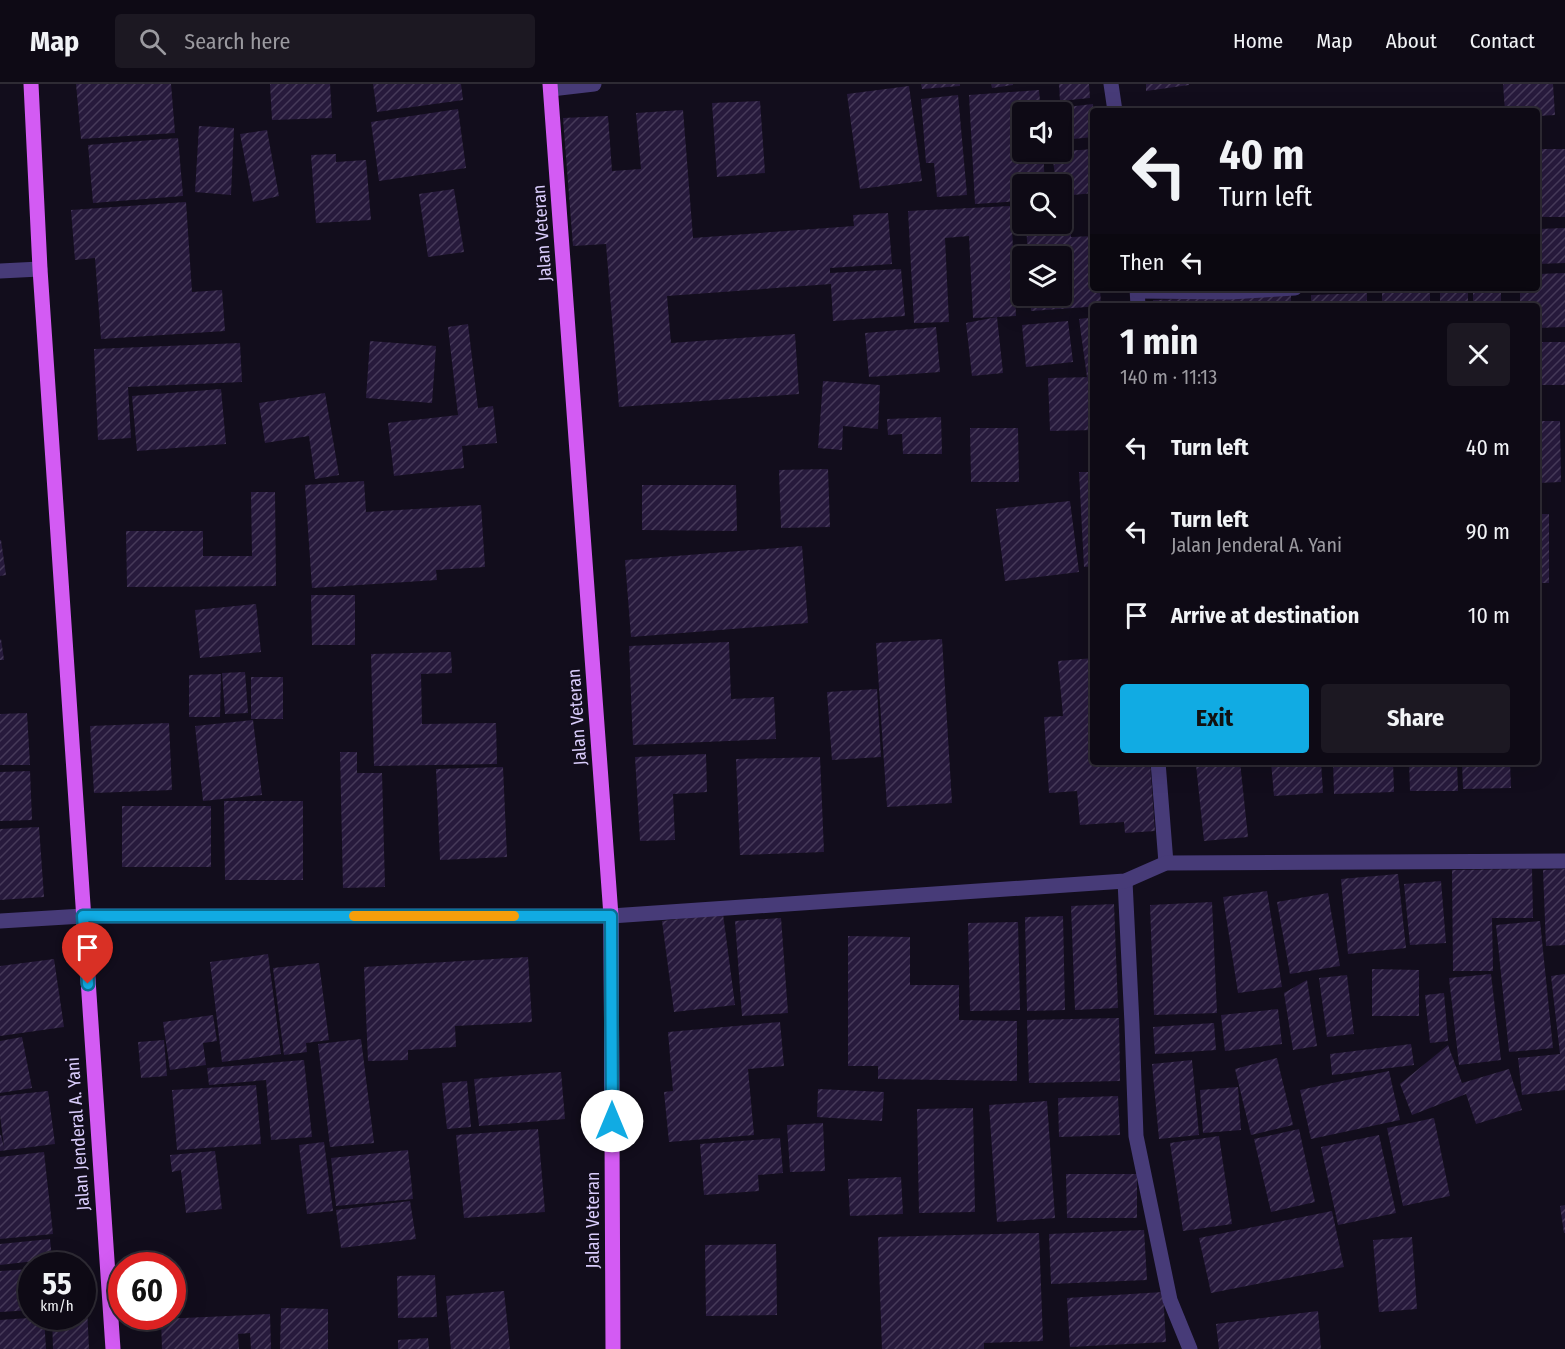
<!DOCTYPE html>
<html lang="en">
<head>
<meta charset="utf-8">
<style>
	:root { --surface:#0e0a15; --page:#1c1822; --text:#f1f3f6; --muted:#9b9aa0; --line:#2e2b34; --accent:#11abe3 }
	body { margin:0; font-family:"Fira Sans Condensed",sans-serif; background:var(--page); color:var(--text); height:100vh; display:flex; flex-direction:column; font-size:22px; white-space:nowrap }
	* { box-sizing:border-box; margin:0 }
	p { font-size:20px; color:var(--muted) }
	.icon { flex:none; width:33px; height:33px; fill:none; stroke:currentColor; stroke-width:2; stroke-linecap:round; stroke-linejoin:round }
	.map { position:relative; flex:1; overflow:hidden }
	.panel { position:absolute; left:1090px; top:219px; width:450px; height:462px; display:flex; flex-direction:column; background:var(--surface); border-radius:6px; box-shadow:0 6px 24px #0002,0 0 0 2px var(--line) }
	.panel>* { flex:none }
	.guide { position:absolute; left:1090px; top:24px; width:450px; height:183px; border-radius:6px; box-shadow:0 6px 24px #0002,0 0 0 2px var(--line); background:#0e0a15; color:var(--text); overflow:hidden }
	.fabs { position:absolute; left:1012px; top:18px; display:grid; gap:12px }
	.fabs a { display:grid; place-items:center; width:60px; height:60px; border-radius:6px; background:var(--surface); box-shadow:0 6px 24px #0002,0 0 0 2px var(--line); font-size:30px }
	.speed { position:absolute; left:18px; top:1168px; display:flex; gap:12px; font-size:30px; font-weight:700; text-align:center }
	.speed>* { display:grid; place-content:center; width:78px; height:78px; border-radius:50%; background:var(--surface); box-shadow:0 6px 24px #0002,0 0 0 2px var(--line); line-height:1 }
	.speed small { font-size:15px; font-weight:400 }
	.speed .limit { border:9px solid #d22; background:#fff; color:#111 }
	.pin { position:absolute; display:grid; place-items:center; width:51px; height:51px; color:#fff; margin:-62px -26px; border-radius:50% 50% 50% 0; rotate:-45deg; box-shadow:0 0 6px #0007 }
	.pin .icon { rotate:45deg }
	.me { position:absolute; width:66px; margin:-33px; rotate:0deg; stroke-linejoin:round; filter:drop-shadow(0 0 4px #0008) }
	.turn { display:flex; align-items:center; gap:21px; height:126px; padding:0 30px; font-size:27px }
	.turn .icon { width:78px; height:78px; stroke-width:2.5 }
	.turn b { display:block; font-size:42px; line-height:51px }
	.then { display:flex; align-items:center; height:57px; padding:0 30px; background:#0003; gap:12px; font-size:22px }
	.round { display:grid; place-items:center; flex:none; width:63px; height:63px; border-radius:6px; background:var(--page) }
	.head { display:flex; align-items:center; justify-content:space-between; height:102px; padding:0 30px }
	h1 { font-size:36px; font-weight:700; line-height:45px }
	.action { display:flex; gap:12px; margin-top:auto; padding:12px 30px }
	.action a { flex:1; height:69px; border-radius:6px; background:var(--accent); color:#111; font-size:24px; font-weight:700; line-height:69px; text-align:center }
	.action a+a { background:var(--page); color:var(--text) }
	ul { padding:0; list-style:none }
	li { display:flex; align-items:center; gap:18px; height:84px; padding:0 30px }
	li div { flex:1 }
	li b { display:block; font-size:22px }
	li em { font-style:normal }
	header { display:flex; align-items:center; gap:36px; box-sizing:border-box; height:84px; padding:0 30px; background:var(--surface); border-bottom:2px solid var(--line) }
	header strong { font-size:28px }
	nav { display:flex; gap:33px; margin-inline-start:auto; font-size:21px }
	.search { width:420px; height:54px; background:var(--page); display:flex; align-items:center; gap:15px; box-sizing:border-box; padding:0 21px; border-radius:6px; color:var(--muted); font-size:22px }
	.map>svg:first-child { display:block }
	.building { fill:url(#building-hatch) }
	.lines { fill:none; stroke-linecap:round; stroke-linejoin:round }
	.minor { stroke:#473b78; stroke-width:15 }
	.major { stroke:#d35bf3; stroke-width:15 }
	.route-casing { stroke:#0b6f94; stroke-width:15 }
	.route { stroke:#11abe3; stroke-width:10 }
	.slow { stroke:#f59e0b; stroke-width:10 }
	.labels { text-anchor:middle; stroke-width:4.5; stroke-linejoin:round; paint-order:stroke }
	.street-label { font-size:18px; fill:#d9ccfb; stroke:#120d1c }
</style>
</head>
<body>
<header>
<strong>Map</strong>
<div class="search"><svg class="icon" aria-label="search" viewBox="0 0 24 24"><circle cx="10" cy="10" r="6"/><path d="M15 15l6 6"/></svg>Search here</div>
<nav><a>Home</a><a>Map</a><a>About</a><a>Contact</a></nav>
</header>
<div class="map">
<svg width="1565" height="1265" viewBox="0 0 1565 1265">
	<defs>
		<pattern id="building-hatch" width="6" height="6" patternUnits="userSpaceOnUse" patternTransform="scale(1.5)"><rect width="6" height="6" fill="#271a3c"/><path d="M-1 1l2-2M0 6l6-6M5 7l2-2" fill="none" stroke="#463a59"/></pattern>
	</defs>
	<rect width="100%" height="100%" fill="#120d1c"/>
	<g class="building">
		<path d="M 76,0 L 171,0 L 175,49 L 81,55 Z"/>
		<path d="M 270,0 L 330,0 L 332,34 L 272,36 Z"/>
		<path d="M 373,0 L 461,0 L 463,16 L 377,28 Z"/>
		<path d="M 921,0 L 960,0 L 960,2 L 922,5 Z"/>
		<path d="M 991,0 L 1013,0 L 1013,1 L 992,4 Z"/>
		<path d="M 1059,0 L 1089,0 L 1090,14 L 1060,17 Z"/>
		<path d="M 1146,0 L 1189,0 L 1189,1 L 1146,7 Z"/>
		<path d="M 1503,0 L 1553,0 L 1555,31 L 1538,32 L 1538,27 L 1505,27 Z"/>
		<path d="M 909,2 L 922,97 L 860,105 L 847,10 Z"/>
		<path d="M 1039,6 L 1041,28 L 1023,28 L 1023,68 L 1043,68 L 1045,100 L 1023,100 L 1023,117 L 975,120 L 969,11 Z"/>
		<path d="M 958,11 L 967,111 L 937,113 L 934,79 L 926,79 L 921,15 Z"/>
		<path d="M 760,17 L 765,89 L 717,93 L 712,19 Z"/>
		<path d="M 1093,20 L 1094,53 L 1062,56 L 1062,28 L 1050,28 L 1049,25 Z"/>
		<path d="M 458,25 L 466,84 L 379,97 L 371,38 Z"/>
		<path d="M 683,26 L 693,154 L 854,142 L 853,131 L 888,129 L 892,180 L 830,184 L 830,189 L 901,185 L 905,232 L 833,237 L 831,200 L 667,212 L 671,259 L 795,250 L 799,310 L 619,323 L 606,160 L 573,162 L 563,34 L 608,32 L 612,87 L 641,85 L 636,29 Z"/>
		<path d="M 199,42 L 234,44 L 231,111 L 195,108 Z"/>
		<path d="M 267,46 L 279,112 L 253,118 L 240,50 Z"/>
		<path d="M 178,54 L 183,112 L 93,119 L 88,61 Z"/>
		<path d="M 1094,65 L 1094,109 L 1062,112 L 1062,100 L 1056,100 L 1052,68 Z"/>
		<rect x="1538" y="65" width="27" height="68"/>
		<path d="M 336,70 L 336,78 L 366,76 L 371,136 L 316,139 L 311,71 Z"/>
		<path d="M 454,105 L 464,168 L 428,173 L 419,110 Z"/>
		<path d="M 186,118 L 192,208 L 222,206 L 225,247 L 101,255 L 95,174 L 75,176 L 71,126 Z"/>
		<path d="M 1011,122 L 1016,232 L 997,233 L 1003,289 L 972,292 L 966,239 L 997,233 L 973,234 L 969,152 L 945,154 L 949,238 L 914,239 L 908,127 Z"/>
		<path d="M 1062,122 L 1069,122 L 1071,153 L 1094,152 L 1094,204 L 1100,204 L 1101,222 L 1031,227 L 1030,212 L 1062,212 L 1062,172 L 1028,172 L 1026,140 L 1062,140 Z"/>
		<path d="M 1565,144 L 1565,179 L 1538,180 L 1538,145 Z"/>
		<path d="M 1565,189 L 1565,243 L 1538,244 L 1538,222 L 1520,222 L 1520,204 L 1538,204 L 1538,190 Z"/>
		<path d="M 1430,204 L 1430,222 L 1382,222 L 1382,205 Z"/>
		<rect x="1440" y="204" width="28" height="18"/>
		<rect x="1473" y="204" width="28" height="18"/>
		<path d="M 1367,209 L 1367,222 L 1311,222 L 1311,211 Z"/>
		<path d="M 1291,211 L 1291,222 L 1153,222 L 1153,216 Z"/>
		<path d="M 1094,233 L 1094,292 L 1087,293 L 1079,235 Z"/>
		<path d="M 1068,237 L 1073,278 L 1026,283 L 1022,241 Z"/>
		<path d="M 468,240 L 478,324 L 493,322 L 497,359 L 462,362 L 464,384 L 394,392 L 388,339 L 458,331 L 448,243 Z"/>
		<path d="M 936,243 L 940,288 L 869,293 L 865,249 Z"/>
		<path d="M 370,257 L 436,262 L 432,319 L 366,314 Z"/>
		<rect x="1538" y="258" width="27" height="43"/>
		<path d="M 240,259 L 242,298 L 128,303 L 131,354 L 98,356 L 94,265 Z"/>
		<path d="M 1094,293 L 1094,346 L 1050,347 L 1048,294 Z"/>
		<path d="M 823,297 L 880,301 L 878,345 L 843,342 L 842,366 L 818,364 Z"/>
		<path d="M 221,305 L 226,360 L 137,367 L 132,312 Z"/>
		<path d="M 325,309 L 339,391 L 315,395 L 309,352 L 265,359 L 259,319 Z"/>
		<path d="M 941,333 L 942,370 L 903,370 L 902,350 L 888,351 L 887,335 Z"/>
		<path d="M 1538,337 L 1560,337 L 1561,398 L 1538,399 Z"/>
		<path d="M 970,344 L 1018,344 L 1019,398 L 971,398 Z"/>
		<path d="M 828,385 L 830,443 L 781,444 L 779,386 Z"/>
		<path d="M 1079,388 L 1094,388 L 1094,482 L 1084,483 Z"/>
		<path d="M 364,397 L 366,428 L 481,421 L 485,483 L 436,486 L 437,496 L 312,504 L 305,401 Z"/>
		<path d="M 642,401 L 736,401 L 737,447 L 642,446 Z"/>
		<path d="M 251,408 L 275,408 L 276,502 L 127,503 L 126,447 L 203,447 L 203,472 L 252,472 Z"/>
		<path d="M 1070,417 L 1079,488 L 1005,497 L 996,425 Z"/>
		<rect x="1538" y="430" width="11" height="69"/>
		<path d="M 0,456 L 1,456 L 6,491 L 0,492 Z"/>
		<path d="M 802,462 L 808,539 L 631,553 L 625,476 Z"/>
		<path d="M 311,511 L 355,511 L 355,561 L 312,561 Z"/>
		<path d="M 256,520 L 261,568 L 200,574 L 195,526 Z"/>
		<path d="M 1,555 L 4,576 L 0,576 L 0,556 Z"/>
		<path d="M 942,555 L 952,719 L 887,723 L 876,559 Z"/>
		<path d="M 729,558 L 731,615 L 774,613 L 776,655 L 633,661 L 629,562 Z"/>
		<path d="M 451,568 L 452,589 L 421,590 L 422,640 L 496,639 L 497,680 L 374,682 L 371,570 Z"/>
		<path d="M 1094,574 L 1094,678 L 1150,678 L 1155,747 L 1125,749 L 1124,738 L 1080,741 L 1077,707 L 1049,709 L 1044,633 L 1063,632 L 1058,577 Z"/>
		<path d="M 245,588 L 248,629 L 225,630 L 222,589 Z"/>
		<path d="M 221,590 L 220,633 L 189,633 L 189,591 Z"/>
		<rect x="251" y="593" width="32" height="42"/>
		<path d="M 877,605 L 881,673 L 832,676 L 827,608 Z"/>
		<path d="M 27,629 L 30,681 L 0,681 L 0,630 Z"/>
		<path d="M 253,636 L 262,711 L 203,717 L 195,642 Z"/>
		<path d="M 169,639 L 172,706 L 94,709 L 90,642 Z"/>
		<path d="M 340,668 L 357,668 L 357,689 L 382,689 L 385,803 L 343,804 Z"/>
		<path d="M 706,670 L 707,708 L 673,710 L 675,756 L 640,757 L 635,673 Z"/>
		<path d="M 820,673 L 824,768 L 740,771 L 736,675 Z"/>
		<path d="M 1229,678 L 1240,678 L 1248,753 L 1204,757 L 1196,681 Z"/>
		<path d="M 1271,678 L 1321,678 L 1323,709 L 1274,712 Z"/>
		<path d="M 1333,678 L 1393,678 L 1394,708 L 1334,710 Z"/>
		<path d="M 1409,678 L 1457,678 L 1458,707 L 1410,707 Z"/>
		<path d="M 1462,678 L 1510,678 L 1511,704 L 1463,705 Z"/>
		<path d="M 503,683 L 507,773 L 440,776 L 436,685 Z"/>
		<path d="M 30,687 L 32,736 L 0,737 L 0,688 Z"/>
		<path d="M 224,717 L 303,717 L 303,796 L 225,796 Z"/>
		<rect x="122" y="722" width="89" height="61"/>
		<path d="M 39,743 L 44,813 L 0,816 L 0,745 Z"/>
		<path d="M 1532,785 L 1533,834 L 1492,834 L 1493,887 L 1453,887 L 1452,786 Z"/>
		<path d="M 1565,785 L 1565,861 L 1546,862 L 1543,786 Z"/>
		<path d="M 1398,790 L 1406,864 L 1348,870 L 1341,795 Z"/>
		<path d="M 1441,797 L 1446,859 L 1410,861 L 1404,800 Z"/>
		<path d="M 1267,807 L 1282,903 L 1238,909 L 1223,813 Z"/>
		<path d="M 1328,809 L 1340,882 L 1290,890 L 1277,818 Z"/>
		<path d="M 1212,818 L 1217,929 L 1154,931 L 1150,821 Z"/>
		<path d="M 1114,820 L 1118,924 L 1075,926 L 1071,822 Z"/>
		<path d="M 723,830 L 735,921 L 674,928 L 662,837 Z"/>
		<path d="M 1063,832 L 1065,926 L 1027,927 L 1025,833 Z"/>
		<path d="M 781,834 L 788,929 L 742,932 L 735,837 Z"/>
		<path d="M 1540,837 L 1553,964 L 1509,968 L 1496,841 Z"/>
		<path d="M 1018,838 L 1020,926 L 970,927 L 968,839 Z"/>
		<path d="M 848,852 L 910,853 L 910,901 L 959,901 L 959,936 L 1017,937 L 1017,997 L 878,995 L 878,982 L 848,982 Z"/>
		<path d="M 268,870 L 281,970 L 222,978 L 210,878 Z"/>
		<path d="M 528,873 L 532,938 L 455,942 L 456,963 L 408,966 L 408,976 L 368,977 L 364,883 Z"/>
		<path d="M 54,875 L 64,943 L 0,952 L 0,882 Z"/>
		<path d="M 319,879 L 329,956 L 306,959 L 307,968 L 284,971 L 273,884 Z"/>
		<path d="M 1372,885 L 1419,886 L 1419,932 L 1372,932 Z"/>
		<path d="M 1491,890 L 1501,976 L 1459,981 L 1449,894 Z"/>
		<path d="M 1565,890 L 1565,1006 L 1522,1011 L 1518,974 L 1560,970 L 1551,892 Z"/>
		<path d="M 1347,891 L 1354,950 L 1327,953 L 1319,894 Z"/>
		<path d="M 1307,896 L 1317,962 L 1293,966 L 1284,909 Z"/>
		<path d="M 1444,909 L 1448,957 L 1430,959 L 1425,911 Z"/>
		<path d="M 1278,925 L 1282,960 L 1225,967 L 1221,931 Z"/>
		<path d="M 213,931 L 217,957 L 203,959 L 206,981 L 170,986 L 163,938 Z"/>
		<path d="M 1119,934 L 1120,997 L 1029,999 L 1027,936 Z"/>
		<path d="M 780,938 L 784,982 L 748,985 L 754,1051 L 669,1058 L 664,1008 L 673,1007 L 668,948 Z"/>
		<path d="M 1214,939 L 1216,966 L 1155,970 L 1153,943 Z"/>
		<path d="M 22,953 L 32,1004 L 0,1009 L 0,957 Z"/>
		<path d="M 361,955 L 374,1059 L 330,1063 L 318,960 Z"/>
		<path d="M 164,956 L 167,992 L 141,994 L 138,958 Z"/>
		<path d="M 1411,960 L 1414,981 L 1332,991 L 1330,970 Z"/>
		<path d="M 1448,961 L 1462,999 L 1509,985 L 1522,1026 L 1476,1040 L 1466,1010 L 1412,1031 L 1400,1000 Z"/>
		<path d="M 1277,974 L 1293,1041 L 1251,1051 L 1235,985 Z"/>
		<path d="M 304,976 L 312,1053 L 271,1056 L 266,996 L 209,1001 L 207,984 Z"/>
		<path d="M 1192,976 L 1199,1051 L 1159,1055 L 1152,980 Z"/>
		<path d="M 1389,987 L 1400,1036 L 1311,1055 L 1300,1006 Z"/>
		<path d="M 561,988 L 565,1035 L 479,1042 L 474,995 Z"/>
		<path d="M 467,997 L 471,1043 L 447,1045 L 442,999 Z"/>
		<path d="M 256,1001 L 261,1060 L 177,1066 L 172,1006 Z"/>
		<path d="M 1238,1003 L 1241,1046 L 1203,1049 L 1200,1006 Z"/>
		<path d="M 818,1005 L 884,1008 L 882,1037 L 817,1033 Z"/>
		<path d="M 48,1007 L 55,1060 L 0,1067 L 0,1051 L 1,1051 L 4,1063 L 0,1031 L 0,1012 Z"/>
		<path d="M 1118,1012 L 1120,1051 L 1059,1053 L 1058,1014 Z"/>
		<path d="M 1047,1017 L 1055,1134 L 997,1138 L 989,1021 Z"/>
		<path d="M 973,1024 L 975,1128 L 919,1129 L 917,1025 Z"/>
		<path d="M 1434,1034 L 1450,1112 L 1403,1122 L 1387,1044 Z"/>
		<path d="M 823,1039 L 825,1087 L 790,1088 L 787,1041 Z"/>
		<path d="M 538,1045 L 545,1128 L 464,1134 L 456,1051 Z"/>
		<path d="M 1299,1045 L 1315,1118 L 1271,1128 L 1254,1055 Z"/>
		<path d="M 1379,1051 L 1396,1129 L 1338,1141 L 1321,1063 Z"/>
		<path d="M 1219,1052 L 1232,1140 L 1183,1147 L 1170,1059 Z"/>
		<path d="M 780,1054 L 783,1089 L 758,1091 L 759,1107 L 704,1111 L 700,1060 Z"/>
		<path d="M 324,1058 L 333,1127 L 307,1130 L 299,1061 Z"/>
		<path d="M 408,1066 L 413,1115 L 336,1122 L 331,1074 Z"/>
		<path d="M 215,1067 L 222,1125 L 186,1129 L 181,1086 L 172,1088 L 170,1071 Z"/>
		<path d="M 44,1068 L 53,1150 L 0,1155 L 0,1073 Z"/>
		<path d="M 1066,1090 L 1137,1090 L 1137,1134 L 1067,1134 Z"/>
		<path d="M 901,1093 L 903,1130 L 850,1132 L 848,1095 Z"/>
		<path d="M 410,1117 L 416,1155 L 341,1164 L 336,1126 Z"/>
		<path d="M 1565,1121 L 1565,1149 L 1564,1149 L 1560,1122 Z"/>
		<path d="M 1332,1127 L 1344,1183 L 1211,1209 L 1199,1154 Z"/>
		<path d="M 1144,1146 L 1147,1196 L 1051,1200 L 1049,1150 Z"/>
		<path d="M 1039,1149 L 1043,1257 L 984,1259 L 984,1265 L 882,1265 L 878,1153 Z"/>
		<path d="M 1412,1153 L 1417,1225 L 1379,1228 L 1373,1156 Z"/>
		<path d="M 50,1155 L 52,1175 L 0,1181 L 0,1160 Z"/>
		<path d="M 776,1160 L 777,1231 L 706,1232 L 705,1161 Z"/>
		<path d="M 32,1185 L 32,1226 L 0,1228 L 0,1187 Z"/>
		<path d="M 435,1191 L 437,1233 L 398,1234 L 397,1192 Z"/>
		<path d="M 504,1207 L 510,1265 L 451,1265 L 446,1212 Z"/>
		<path d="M 1163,1208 L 1166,1258 L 1070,1263 L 1067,1214 Z"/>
		<path d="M 82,1223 L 87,1223 L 89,1265 L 53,1265 L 52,1233 L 82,1233 Z"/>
		<path d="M 281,1224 L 328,1225 L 328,1265 L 280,1265 Z"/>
		<path d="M 1318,1227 L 1321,1265 L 1219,1265 L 1216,1240 Z"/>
		<path d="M 270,1230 L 271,1265 L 251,1265 L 250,1249 L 238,1250 L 239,1265 L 162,1265 L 161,1235 Z"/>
		<path d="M 44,1233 L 46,1265 L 0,1265 L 0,1236 Z"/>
		<path d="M 428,1254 L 429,1265 L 398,1265 L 398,1256 Z"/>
	</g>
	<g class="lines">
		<g class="minor">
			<path d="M 1111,0 L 1115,27"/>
			<path d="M 551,5 L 594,0"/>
			<path d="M 0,187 L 40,185"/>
			<path d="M 1137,204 L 1138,222"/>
			<path d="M 1138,207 L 1230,208 L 1295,204"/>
			<path d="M 1158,678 L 1166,779"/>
			<path d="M 1125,797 L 1132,940 L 1136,1052 L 1170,1216 L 1190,1265"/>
			<path d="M 0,837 L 83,832 L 611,832 L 1125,797 L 1166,779 L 1565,777"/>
		</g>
		<g class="major">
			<path d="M 31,0 L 40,185 L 113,1265"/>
			<path d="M 550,0 L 611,832 L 613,1265"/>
		</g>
	</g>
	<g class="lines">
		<g class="route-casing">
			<path id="route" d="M 88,900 L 83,832 L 611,832 L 612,1037"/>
		</g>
		<use href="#route" class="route"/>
		<path class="slow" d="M 354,832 L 514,832"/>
	</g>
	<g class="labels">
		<g class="street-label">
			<text transform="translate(542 149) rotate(-94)" y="6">Jalan Veteran</text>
			<text transform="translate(577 633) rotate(-94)" y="6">Jalan Veteran</text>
			<text transform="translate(78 1050) rotate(-94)" y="6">Jalan Jenderal A. Yani</text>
			<text transform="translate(593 1136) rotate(-90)" y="6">Jalan Veteran</text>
		</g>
	</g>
</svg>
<div class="fabs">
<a><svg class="icon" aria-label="sound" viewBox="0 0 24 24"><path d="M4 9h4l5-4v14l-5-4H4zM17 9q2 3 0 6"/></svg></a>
<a><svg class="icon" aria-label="search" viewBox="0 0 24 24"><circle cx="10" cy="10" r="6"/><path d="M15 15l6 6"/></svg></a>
<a><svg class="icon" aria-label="layers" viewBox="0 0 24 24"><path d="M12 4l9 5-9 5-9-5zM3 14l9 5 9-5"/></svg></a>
</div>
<div class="speed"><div>55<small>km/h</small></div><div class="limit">60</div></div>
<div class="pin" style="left:88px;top:900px;background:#d93025"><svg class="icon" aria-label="arrive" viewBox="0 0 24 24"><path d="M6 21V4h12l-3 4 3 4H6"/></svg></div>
<svg class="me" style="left:612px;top:1037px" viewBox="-20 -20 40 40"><circle r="19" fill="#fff"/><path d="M0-13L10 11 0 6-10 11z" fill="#11abe3"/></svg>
<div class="guide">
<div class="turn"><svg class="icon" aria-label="left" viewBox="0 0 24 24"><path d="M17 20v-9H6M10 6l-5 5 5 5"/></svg><div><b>40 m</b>Turn left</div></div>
<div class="then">Then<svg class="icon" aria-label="left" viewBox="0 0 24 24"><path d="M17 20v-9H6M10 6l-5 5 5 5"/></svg></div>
</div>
<section class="panel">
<div class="head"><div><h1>1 min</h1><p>140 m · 11:13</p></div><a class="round"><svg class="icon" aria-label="close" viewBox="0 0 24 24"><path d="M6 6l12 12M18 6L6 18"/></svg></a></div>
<ul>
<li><svg class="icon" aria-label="left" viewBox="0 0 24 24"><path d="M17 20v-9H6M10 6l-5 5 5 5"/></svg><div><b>Turn left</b></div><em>40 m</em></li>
<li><svg class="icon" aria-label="left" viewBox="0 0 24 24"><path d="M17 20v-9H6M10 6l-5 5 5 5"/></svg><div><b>Turn left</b><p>Jalan Jenderal A. Yani</p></div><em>90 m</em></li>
<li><svg class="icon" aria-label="arrive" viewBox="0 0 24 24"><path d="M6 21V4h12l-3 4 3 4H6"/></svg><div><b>Arrive at destination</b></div><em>10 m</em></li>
</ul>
<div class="action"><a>Exit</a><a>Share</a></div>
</section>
</div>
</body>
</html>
